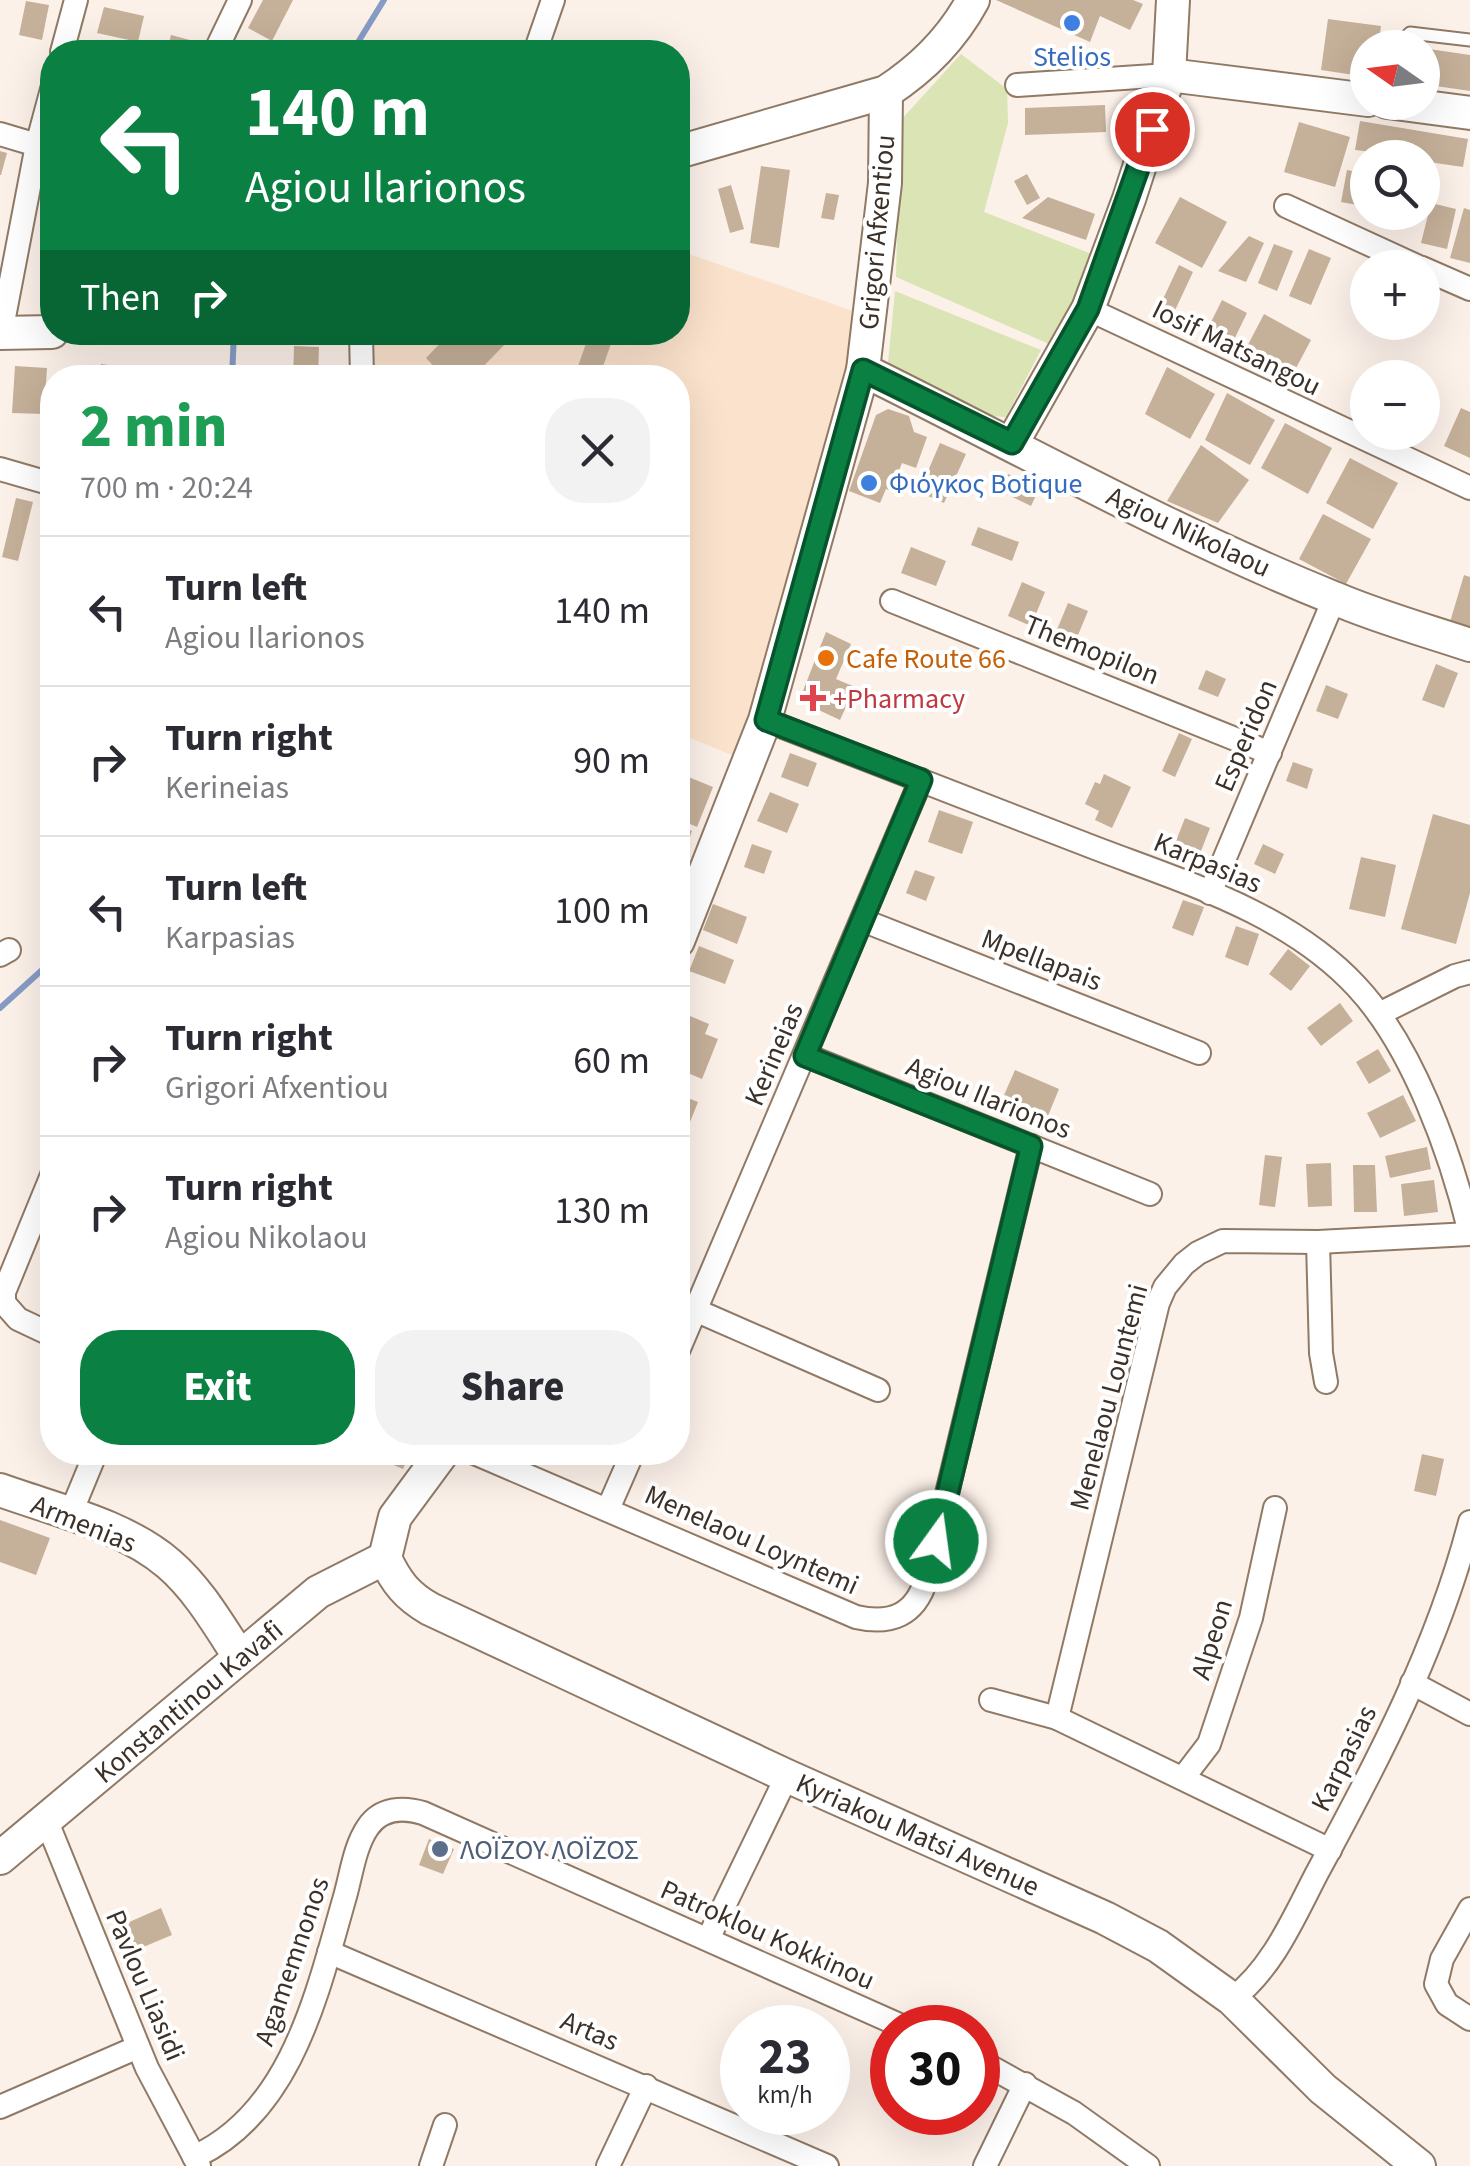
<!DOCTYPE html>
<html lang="en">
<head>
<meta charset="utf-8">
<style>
	:root { --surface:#fff; --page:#f2f2f3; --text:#2b2b33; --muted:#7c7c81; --line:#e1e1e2; --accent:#0b8043 }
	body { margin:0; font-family:"Source Sans 3",sans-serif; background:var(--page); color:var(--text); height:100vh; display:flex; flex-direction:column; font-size:38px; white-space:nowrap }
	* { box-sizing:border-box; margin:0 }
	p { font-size:32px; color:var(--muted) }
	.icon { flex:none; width:55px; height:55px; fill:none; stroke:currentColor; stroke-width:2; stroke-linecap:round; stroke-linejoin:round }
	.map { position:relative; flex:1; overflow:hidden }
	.side { position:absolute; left:40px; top:365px; width:650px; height:1100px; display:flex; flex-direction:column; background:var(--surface); border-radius:40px; box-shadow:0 10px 40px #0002 }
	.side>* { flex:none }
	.top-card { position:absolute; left:40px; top:40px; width:650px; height:305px; border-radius:40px; box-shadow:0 10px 40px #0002; background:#0b8043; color:#fff; overflow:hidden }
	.needle { width:65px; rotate:284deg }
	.buttons { position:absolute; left:1350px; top:30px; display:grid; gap:20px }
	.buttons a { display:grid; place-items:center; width:90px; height:90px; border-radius:50%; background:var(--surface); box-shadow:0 10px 40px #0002; font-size:50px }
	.speed { position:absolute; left:720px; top:2005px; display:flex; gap:20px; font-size:50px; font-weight:700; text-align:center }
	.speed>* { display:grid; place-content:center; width:130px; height:130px; border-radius:50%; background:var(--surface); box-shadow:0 10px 40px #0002; line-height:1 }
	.speed small { font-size:25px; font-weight:400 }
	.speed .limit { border:15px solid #d22; background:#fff; color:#111 }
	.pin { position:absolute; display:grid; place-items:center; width:85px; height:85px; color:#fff; margin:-42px; border:5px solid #fff; border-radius:50%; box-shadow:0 2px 10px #0007 }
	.me { position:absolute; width:110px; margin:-55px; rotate:14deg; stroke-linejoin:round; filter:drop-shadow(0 0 8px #0008) }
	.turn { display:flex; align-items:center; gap:35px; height:210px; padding:0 40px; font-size:45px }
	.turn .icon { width:130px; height:130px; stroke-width:2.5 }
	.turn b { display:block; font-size:70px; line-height:85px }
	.then { display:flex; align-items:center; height:95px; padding:0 40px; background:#0003; gap:20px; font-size:38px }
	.round { display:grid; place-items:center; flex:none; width:105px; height:105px; border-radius:40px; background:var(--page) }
	.summary { display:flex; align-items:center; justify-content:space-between; height:170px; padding:0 40px }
	h1 { font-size:60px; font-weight:800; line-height:75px; color:#1e9e55 }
	.primary-button { display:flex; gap:20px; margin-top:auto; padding:20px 40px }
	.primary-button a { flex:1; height:115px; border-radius:40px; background:var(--accent); color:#fff; font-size:40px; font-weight:800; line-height:115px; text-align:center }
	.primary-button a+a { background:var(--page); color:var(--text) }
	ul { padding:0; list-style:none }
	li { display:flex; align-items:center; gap:30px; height:150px; padding:0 40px; border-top:2px solid var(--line) }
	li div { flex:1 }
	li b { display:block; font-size:38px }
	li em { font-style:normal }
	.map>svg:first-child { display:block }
	.built { fill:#fbe2cc }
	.green { fill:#dae4b5 }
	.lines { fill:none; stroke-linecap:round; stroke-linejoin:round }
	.stream { stroke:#869cc7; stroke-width:6 }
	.building { fill:#c5b099 }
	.lane-casing { stroke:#907a66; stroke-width:15 }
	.street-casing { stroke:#907a66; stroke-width:26 }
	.secondary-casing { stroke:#907a66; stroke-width:36 }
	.lane { stroke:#fff; stroke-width:11 }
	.street { stroke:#fff; stroke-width:22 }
	.secondary { stroke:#fff; stroke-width:32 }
	.route-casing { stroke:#07532c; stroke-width:25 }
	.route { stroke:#0b8043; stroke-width:18 }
	.shop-dot { fill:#3f7fe0; stroke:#fff; stroke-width:4 }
	.food-dot { fill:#e8710a; stroke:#fff; stroke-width:4 }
	.health-dot { fill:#e0444e; stroke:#fff; stroke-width:4 }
	.service-dot { fill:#5c6f8a; stroke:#fff; stroke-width:4 }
	.labels { text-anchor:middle; stroke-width:8; stroke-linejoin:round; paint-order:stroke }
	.shop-label { font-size:28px; fill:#366cbe; stroke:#fff }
	.street-label { font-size:28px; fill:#3b3129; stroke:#fff }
	.food-label { font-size:28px; fill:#c56008; stroke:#fff; text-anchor:start }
	.health-label { font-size:28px; fill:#be3a42; stroke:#fff; text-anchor:start }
	.service-label { font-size:28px; fill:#4e5e75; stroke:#fff; text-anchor:start }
</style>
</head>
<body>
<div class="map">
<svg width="1470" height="2166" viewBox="0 0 1470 2166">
	<rect width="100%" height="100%" fill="#fcf1e9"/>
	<path class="built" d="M 678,225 L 689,254 L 856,312 L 848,378 L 739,758 L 678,733 L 678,378 L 374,377 L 375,333 L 678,332 Z"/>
	<g class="green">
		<path d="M 961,54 L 1007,89 L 1008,123 L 984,212 L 1097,256 L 1049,344 L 896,277 L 900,121 Z"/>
		<path d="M 895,291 L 1041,350 L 1006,417 L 987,416 L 888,363 Z"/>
	</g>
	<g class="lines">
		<g class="stream">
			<path d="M 352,52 L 384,0"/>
			<path d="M 232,378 L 234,332"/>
			<path d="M 0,1008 L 52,961"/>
		</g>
	</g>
	<g class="building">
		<path d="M 263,0 L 293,0 L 272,41 L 248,28 Z"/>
		<path d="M 996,0 L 1133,0 L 1143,4 L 1130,30 L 1100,16 L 1090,42 Z"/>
		<path d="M 26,1 L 49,5 L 42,40 L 19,35 Z"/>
		<path d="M 104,7 L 144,16 L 138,42 L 97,33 Z"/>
		<path d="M 1328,19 L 1381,26 L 1378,48 L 1368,48 L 1368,77 L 1321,70 Z"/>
		<path d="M 171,35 L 190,40 L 186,52 L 167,52 Z"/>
		<path d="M 1422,48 L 1470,55 L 1470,91 L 1422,84 Z"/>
		<path d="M 1105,105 L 1106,132 L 1025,135 L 1025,108 Z"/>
		<path d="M 1360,121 L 1468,139 L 1463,167 L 1422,161 L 1422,158 L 1355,150 Z"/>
		<path d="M 1299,122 L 1350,137 L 1335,187 L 1284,172 Z"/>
		<path d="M 0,151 L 7,153 L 1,175 L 0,175 Z"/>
		<path d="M 761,166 L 790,170 L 779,248 L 750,243 Z"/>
		<path d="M 1347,170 L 1368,174 L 1368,207 L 1341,202 Z"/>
		<path d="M 1027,174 L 1040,198 L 1027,205 L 1014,181 Z"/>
		<path d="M 731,185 L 744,229 L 730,233 L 718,189 Z"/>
		<path d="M 826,193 L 839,195 L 834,220 L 821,218 Z"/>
		<path d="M 1048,197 L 1095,214 L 1086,240 L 1022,218 Z"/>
		<path d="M 1180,197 L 1227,222 L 1202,268 L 1155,243 Z"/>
		<path d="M 1431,203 L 1456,209 L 1447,249 L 1421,243 Z"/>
		<path d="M 1464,208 L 1470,210 L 1470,263 L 1450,258 Z"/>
		<path d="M 1249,236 L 1264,243 L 1246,282 L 1218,271 Z"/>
		<path d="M 1274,244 L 1293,251 L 1277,291 L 1258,283 Z"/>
		<path d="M 51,247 L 52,248 L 52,303 L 41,301 Z"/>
		<path d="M 1309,249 L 1331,258 L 1311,305 L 1289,296 Z"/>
		<path d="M 1179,265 L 1193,272 L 1170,321 L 1156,314 Z"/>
		<path d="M 1222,300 L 1247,313 L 1228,352 L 1202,340 Z"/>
		<path d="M 1264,314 L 1311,340 L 1287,385 L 1240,360 Z"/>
		<path d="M 451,332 L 501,332 L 509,340 L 472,378 L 445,378 L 426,358 Z"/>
		<path d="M 590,332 L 615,332 L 599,378 L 587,378 L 576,372 Z"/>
		<path d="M 294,346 L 319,347 L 318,378 L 293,378 Z"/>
		<path d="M 101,364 L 124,367 L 122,378 L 99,378 Z"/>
		<path d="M 15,366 L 47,368 L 44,414 L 12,413 Z"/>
		<path d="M 1167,367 L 1215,394 L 1190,439 L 1145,414 Z"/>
		<path d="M 1227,393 L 1275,420 L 1250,465 L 1205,440 Z"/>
		<path d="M 1422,394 L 1433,400 L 1422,420 Z"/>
		<path d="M 1461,408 L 1470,412 L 1470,458 L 1444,446 Z"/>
		<path d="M 888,409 L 909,416 L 914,432 L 927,437 L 916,468 L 902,463 L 891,491 L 886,489 L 880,503 L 849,491 L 876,415 Z"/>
		<path d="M 1285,423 L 1332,448 L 1308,494 L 1261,468 Z"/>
		<path d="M 1385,432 L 1416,432 L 1409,446 Z"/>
		<path d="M 940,443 L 966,454 L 944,503 L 919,492 Z"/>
		<path d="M 1201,445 L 1249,480 L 1218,523 L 1167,501 Z"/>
		<path d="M 1350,458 L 1398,483 L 1373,529 L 1326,503 Z"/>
		<path d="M 1008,474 L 1039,489 L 1031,506 L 1000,491 Z"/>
		<path d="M 16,498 L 33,502 L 18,561 L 2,557 Z"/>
		<path d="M 51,513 L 52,513 L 52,547 L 43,545 Z"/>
		<path d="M 1323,514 L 1371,539 L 1346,584 L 1299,559 Z"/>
		<path d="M 978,527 L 1019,542 L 1012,561 L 971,545 Z"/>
		<path d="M 911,547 L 946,561 L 936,586 L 901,573 Z"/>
		<path d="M 1464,575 L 1470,577 L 1470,631 L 1450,622 Z"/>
		<path d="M 1022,582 L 1045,592 L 1031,626 L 1008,616 Z"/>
		<path d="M 51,585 L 52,585 L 52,614 L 45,612 Z"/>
		<path d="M 1068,603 L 1088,611 L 1076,640 L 1056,632 Z"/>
		<path d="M 826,632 L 851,644 L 836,679 L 855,687 L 840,720 L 806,704 L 801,696 Z"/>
		<path d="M 1436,664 L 1458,673 L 1444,708 L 1422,700 Z"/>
		<path d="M 1206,670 L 1226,679 L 1218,697 L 1198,689 Z"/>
		<path d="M 1326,685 L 1348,694 L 1338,719 L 1316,711 Z"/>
		<path d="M 1179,733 L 1192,739 L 1175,777 L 1162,771 Z"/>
		<path d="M 790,753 L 817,763 L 808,787 L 781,777 Z"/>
		<path d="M 1293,762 L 1313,769 L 1307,789 L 1286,781 Z"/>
		<path d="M 1104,774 L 1131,787 L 1112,828 L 1095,820 L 1099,811 L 1085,804 L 1095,782 L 1100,784 Z"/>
		<path d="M 686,776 L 713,787 L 697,827 L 678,819 L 678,797 Z"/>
		<path d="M 770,792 L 799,804 L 787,833 L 757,821 Z"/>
		<path d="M 939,810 L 973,822 L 962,854 L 928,842 Z"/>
		<path d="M 1433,814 L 1470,825 L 1470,893 L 1456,944 L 1401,929 Z"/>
		<path d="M 1185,818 L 1210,828 L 1201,851 L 1176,841 Z"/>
		<path d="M 678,825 L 692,831 L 678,869 Z"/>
		<path d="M 752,844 L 772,851 L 764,874 L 744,867 Z"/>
		<path d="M 1263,844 L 1284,854 L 1275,874 L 1254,864 Z"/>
		<path d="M 1361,857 L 1396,865 L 1385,917 L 1349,909 Z"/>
		<path d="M 915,870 L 935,877 L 926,901 L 906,893 Z"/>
		<path d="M 1183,900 L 1204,907 L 1193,936 L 1172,928 Z"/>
		<path d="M 713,904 L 747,917 L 737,944 L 703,930 Z"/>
		<path d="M 1236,926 L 1259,934 L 1248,966 L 1225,957 Z"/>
		<path d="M 699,946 L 734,960 L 725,984 L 689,971 Z"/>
		<path d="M 1288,949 L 1310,966 L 1291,991 L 1269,974 Z"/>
		<path d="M 1340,1003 L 1353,1021 L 1321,1046 L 1307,1028 Z"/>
		<path d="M 678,1011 L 709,1024 L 705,1034 L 718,1039 L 702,1079 L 678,1069 Z"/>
		<path d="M 1378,1049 L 1391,1071 L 1369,1084 L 1356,1062 Z"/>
		<path d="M 1015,1070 L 1059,1089 L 1043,1128 L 998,1109 Z"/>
		<path d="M 678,1094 L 698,1102 L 684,1137 L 678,1134 Z"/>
		<path d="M 1403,1095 L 1416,1121 L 1380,1138 L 1367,1113 Z"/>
		<path d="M 1427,1147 L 1431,1169 L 1390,1178 L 1385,1156 Z"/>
		<path d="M 1265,1155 L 1282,1157 L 1275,1207 L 1259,1205 Z"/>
		<path d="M 1331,1163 L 1332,1206 L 1308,1207 L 1306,1164 Z"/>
		<path d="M 1353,1165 L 1375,1165 L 1377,1212 L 1354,1212 Z"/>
		<path d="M 1434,1180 L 1438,1212 L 1404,1216 L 1401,1184 Z"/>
		<path d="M 379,1452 L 410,1452 L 403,1469 L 377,1458 Z"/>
		<path d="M 1422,1454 L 1444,1459 L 1436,1496 L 1414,1491 Z"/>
		<path d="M 0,1520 L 50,1538 L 36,1575 L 0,1562 Z"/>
		<path d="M 429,1839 L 454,1849 L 443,1874 L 419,1865 Z"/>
		<path d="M 161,1908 L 172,1935 L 129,1953 L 118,1927 Z"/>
	</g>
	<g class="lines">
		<g class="lane-casing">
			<path id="lane" d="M 1401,48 L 1404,39 L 1410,33 L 1470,40"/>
		</g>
		<g class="street-casing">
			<g id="street">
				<path d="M 62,52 L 76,0"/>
				<path d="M 215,52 L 240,0"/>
				<path d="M 535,52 L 553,0"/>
				<path d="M 1017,85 L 1169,75"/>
				<path d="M 0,134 L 37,145"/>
				<path d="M 1286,206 L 1421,268"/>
				<path d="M 1422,268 L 1470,289"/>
				<path d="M 1088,309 L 1470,488"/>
				<path d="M 361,332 L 362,378"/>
				<path d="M 1,333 L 37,145 L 52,89"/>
				<path d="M 0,469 L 52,484"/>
				<path d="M 892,601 L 1270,753"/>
				<path d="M 765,720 C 869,760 973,800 1077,841 C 1173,879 1285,909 1357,987 C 1413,1047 1451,1154 1470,1233"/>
				<path d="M 1210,893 L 1334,599"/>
				<path d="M 862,920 L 1199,1053"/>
				<path d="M 0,955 L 9,950"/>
				<path d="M 1379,1014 L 1455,976 L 1470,972"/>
				<path d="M 805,1055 L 1150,1194"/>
				<path d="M 52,1175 L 4,1292 L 4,1303 L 18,1319 L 52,1335"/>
				<path d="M 1318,1242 L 1321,1353 L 1326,1382"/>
				<path d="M 695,1310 L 878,1390"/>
				<path d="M 678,1351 L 921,780"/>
				<path d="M 472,1452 L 856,1617 C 891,1625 915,1615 926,1580 L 1031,1146"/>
				<path d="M 608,1509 L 633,1452"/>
				<path d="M 70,1515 L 96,1452"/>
				<path d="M 1412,1683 L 1470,1714"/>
				<path d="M 991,1700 L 1057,1718"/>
				<path d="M 1183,1778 L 1209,1744 L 1251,1618 L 1275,1508"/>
				<path d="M 47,1822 L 147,2068 L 199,2166"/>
				<path d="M 1330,1850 L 1057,1718 L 1158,1303 L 1165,1287 L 1184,1264 L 1198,1253 L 1223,1241 L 1318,1242 L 1470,1234"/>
				<path d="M 1470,1909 L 1442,1959 L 1436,1984 L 1447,2004 L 1470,2019"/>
				<path d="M 708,1939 L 787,1776"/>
				<path d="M 329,1952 L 827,2166"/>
				<path d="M 1232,1999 C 1273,1968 1294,1917 1317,1873 C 1378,1761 1438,1646 1470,1522"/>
				<path d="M 978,2060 L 1074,2113 L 1148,2166"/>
				<path d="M 0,2107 L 138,2047"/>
				<path d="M 194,2157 C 291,2113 317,1994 344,1900 C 351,1877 354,1847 368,1827 C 381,1808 403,1807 423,1813 L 906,2028"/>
				<path d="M 431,2166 L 445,2125"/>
				<path d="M 608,2166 L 646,2086"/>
				<path d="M 985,2166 L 1025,2084"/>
			</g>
		</g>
		<g class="secondary-casing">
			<g id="secondary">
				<path d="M 1169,75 L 1368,100"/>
				<path d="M 1387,102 L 1470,113"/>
				<path d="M 678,152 L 886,92 C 923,68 952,39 973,0"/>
				<path d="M 0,333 L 52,332"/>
				<path d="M 863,370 C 1019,447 1172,533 1334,598 C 1378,617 1425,630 1470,645"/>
				<path d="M 1012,443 L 1088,309 L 1129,199 L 1169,75 L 1173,0"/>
				<path d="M 678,941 L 765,720 L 863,370 L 885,183 L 886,92"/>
				<path d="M 0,1490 C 55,1510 124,1525 169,1564 C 198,1589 218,1624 239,1656"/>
				<path d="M 385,1558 C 396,1582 407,1596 430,1609 L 787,1776 L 1105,1918 L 1158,1946 L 1232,1999 L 1323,2089 L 1419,2166"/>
				<path d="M 385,1558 L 395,1517 L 443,1452"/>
				<path d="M 0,1858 L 318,1592 L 385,1558"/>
			</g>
		</g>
		<use href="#lane" class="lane"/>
		<use href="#street" class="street"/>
		<use href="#secondary" class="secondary"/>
	</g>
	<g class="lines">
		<g class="route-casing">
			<path id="route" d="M 936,1541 L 1031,1146 L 805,1056 L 921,780 L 766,720 L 863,370 L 1012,443 L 1088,309 L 1152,129"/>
		</g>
		<use href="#route" class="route"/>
	</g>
	<g class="shop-dot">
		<circle cx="1072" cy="23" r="10"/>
		<circle cx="869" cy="483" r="10"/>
	</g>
	<circle class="food-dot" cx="826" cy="658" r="10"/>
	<path class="health-dot" d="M808 683h10v10h10v10h-10v10h-10v-10h-10v-10h10z"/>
	<circle class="service-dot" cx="440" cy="1849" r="10"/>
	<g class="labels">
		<g class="shop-label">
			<text x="1072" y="66">Stelios</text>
			<text x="889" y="493" text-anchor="start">Φιόγκος Botique</text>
		</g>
		<g class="street-label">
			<text transform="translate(876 232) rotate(-85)" y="10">Grigori Afxentiou</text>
			<text transform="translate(1237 347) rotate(26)" y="10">Iosif Matsangou</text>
			<text transform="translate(1189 531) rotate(25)" y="10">Agiou Nikolaou</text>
			<text transform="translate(1092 649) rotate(22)" y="10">Themopilon</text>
			<text transform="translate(1245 735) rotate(-67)" y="10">Esperidon</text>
			<text transform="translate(1208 862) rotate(23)" y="10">Karpasias</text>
			<text transform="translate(1042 959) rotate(21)" y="10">Mpellapais</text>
			<text transform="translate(773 1054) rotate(-67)" y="10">Kerineias</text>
			<text transform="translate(989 1097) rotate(22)" y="10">Agiou Ilarionos</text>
			<text transform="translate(1108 1397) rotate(-75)" y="10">Menelaou Lountemi</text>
			<text transform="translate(84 1523) rotate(22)" y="10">Armenias</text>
			<text transform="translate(752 1539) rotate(24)" y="10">Menelaou Loyntemi</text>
			<text transform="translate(1211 1639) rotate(-73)" y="10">Alpeon</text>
			<text transform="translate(188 1701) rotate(-40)" y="10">Konstantinou Kavafi</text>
			<text transform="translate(1343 1758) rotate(-64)" y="10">Karpasias</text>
			<text transform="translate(918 1834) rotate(24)" y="10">Kyriakou Matsi Avenue</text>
			<text transform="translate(768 1934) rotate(24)" y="10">Patroklou Kokkinou</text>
			<text transform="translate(291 1961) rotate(-71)" y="10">Agamemnonos</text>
			<text transform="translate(146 1985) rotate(67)" y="10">Pavlou Liasidi</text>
			<text transform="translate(590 2030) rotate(23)" y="10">Artas</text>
		</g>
		<g class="food-label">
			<text x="846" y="668">Cafe Route 66</text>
		</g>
		<g class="health-label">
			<text x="833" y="708">+Pharmacy</text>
		</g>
		<g class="service-label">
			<text x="460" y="1859">ΛΟΪΖΟΥ ΛΟΪΖΟΣ</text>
		</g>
	</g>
</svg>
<div class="buttons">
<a><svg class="needle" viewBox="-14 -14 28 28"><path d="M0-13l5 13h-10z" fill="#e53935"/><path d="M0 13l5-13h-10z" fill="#7c7c81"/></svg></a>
<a><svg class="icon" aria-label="search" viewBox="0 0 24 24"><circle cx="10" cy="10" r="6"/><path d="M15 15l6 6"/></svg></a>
<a>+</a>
<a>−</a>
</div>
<div class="speed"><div>23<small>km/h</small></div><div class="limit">30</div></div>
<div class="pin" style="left:1152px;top:129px;background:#d93025"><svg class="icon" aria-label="arrive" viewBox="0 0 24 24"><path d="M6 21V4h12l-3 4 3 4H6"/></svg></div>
<svg class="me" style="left:936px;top:1541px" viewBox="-20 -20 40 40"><circle r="17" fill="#0b8043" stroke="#fff" stroke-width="3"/><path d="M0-11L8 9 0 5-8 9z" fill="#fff"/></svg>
<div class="top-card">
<div class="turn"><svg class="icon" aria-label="left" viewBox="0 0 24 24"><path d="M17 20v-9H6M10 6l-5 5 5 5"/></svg><div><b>140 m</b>Agiou Ilarionos</div></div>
<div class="then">Then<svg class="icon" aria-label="right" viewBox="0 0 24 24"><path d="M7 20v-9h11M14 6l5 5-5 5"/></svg></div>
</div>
<section class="side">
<div class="summary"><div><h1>2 min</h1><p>700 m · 20:24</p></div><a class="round"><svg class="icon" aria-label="close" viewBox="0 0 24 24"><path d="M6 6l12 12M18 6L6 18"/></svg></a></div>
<ul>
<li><svg class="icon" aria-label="left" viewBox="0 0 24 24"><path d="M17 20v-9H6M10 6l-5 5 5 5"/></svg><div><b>Turn left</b><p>Agiou Ilarionos</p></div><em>140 m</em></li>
<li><svg class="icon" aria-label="right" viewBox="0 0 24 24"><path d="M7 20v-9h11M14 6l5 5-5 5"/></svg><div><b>Turn right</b><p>Kerineias</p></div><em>90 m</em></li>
<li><svg class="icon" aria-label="left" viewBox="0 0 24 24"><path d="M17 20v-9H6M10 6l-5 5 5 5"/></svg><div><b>Turn left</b><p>Karpasias</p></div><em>100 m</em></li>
<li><svg class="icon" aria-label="right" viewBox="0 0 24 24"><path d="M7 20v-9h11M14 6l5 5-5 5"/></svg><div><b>Turn right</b><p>Grigori Afxentiou</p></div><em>60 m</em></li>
<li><svg class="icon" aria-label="right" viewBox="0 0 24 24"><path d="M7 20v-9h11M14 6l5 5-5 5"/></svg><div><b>Turn right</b><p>Agiou Nikolaou</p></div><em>130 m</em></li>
</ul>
<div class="primary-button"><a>Exit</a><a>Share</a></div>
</section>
</div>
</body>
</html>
